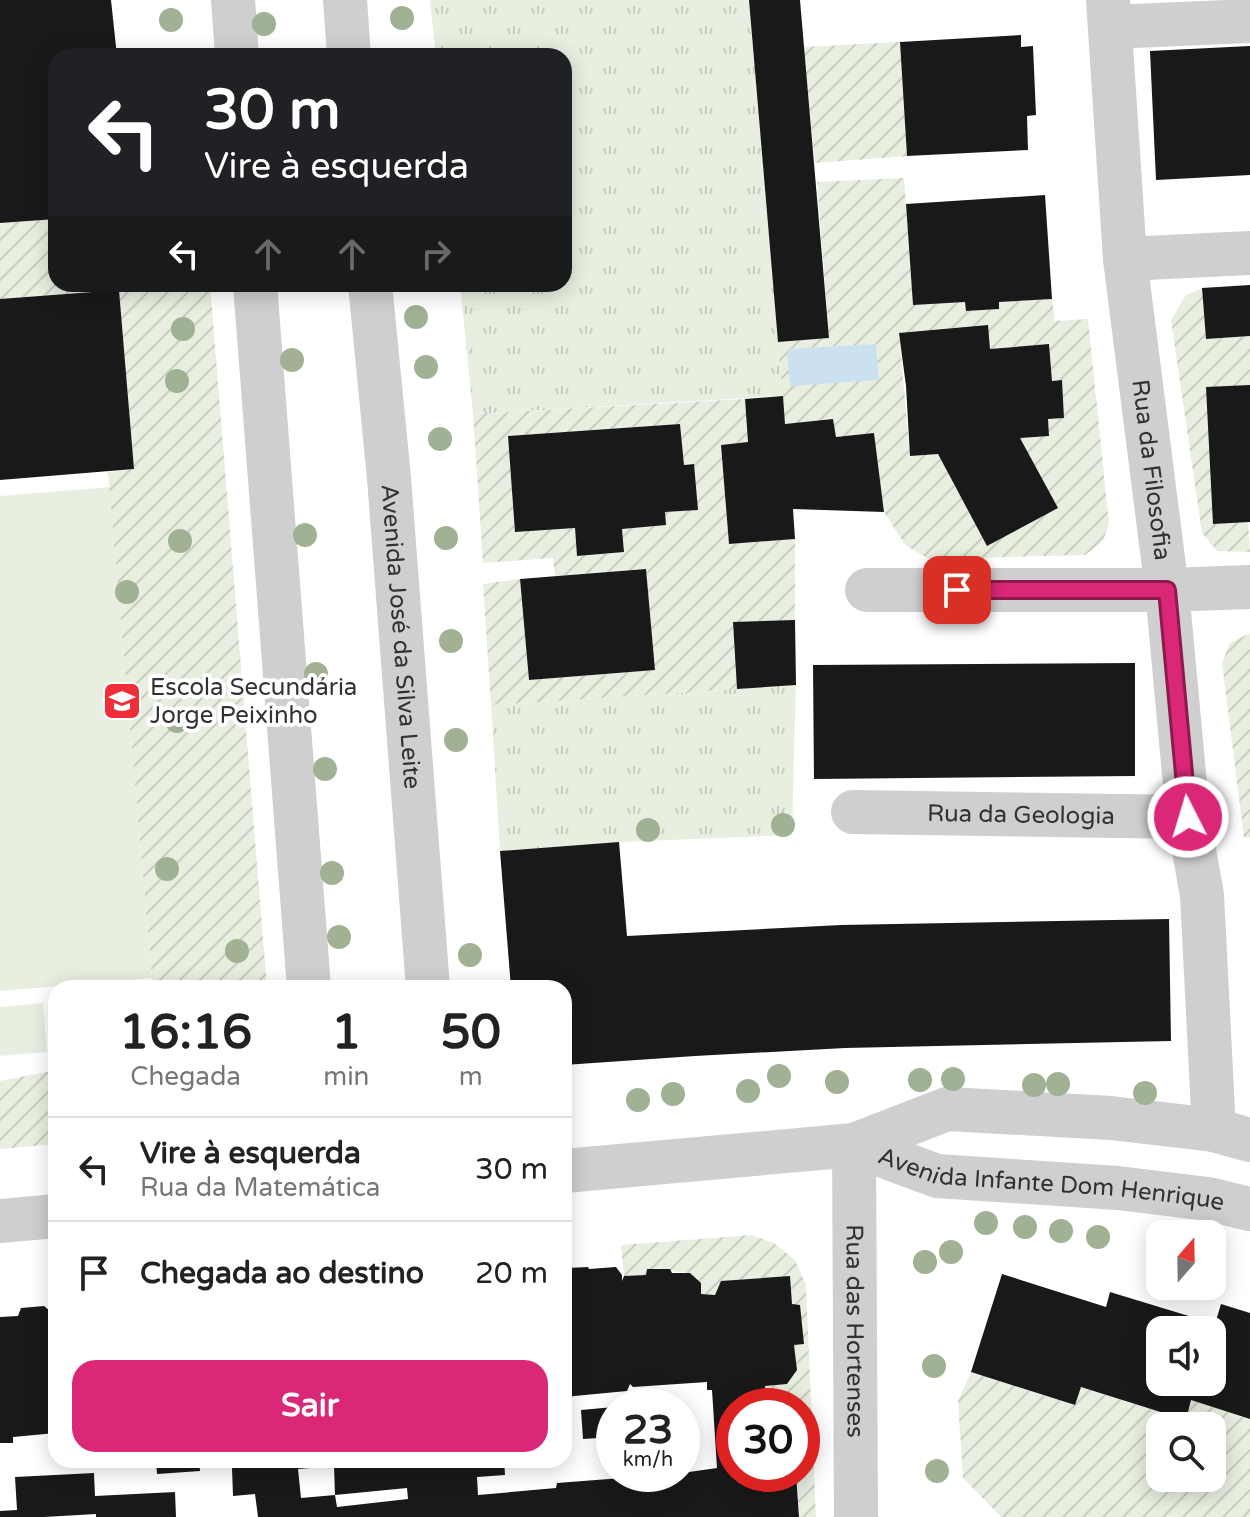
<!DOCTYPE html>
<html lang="pt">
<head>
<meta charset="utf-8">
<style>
	:root { --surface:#fff; --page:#f2f2f2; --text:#222; --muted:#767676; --line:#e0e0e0; --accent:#db2777 }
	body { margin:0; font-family:"Varela Round",sans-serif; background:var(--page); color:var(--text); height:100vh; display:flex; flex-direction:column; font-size:30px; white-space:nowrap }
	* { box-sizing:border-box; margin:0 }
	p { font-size:26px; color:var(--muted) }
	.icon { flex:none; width:44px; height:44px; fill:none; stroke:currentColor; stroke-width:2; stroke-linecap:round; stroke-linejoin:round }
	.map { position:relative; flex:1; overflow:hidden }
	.panel { position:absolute; left:48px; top:980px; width:524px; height:488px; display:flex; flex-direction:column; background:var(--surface); border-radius:24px; box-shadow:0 4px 20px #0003 }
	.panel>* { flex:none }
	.guide { position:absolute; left:48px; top:48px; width:524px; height:244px; border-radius:24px; box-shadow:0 4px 20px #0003; background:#202124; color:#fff; overflow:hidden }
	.needle { width:52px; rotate:20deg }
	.controls { position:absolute; left:1146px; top:1220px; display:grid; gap:16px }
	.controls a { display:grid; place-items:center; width:80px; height:80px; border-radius:16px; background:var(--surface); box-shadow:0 4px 20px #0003; font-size:40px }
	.speed { position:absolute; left:596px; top:1388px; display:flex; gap:16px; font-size:40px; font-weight:700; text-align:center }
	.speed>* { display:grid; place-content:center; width:104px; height:104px; border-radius:50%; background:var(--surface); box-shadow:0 4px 20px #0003; line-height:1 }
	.speed small { font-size:20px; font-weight:400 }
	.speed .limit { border:12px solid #d22; background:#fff; color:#111 }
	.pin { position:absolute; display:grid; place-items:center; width:68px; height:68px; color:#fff; margin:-34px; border-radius:16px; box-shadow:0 4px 12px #0006 }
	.me { position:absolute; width:88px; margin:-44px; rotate:355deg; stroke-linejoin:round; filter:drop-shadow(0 0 6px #0008) }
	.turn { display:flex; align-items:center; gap:28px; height:168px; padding:0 24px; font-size:36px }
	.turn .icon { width:104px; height:104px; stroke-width:2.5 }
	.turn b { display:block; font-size:56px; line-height:68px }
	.lanes { display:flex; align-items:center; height:76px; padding:0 24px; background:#0003; justify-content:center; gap:40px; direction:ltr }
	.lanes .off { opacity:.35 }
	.eta { display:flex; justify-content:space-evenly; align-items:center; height:136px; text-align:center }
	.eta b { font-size:48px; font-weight:700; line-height:56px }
	.action { display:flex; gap:16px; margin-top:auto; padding:16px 24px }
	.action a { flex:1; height:92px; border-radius:24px; background:var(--accent); color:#fff; font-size:32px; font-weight:700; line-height:92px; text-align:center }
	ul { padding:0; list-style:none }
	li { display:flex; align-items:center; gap:24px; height:104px; padding:0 24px; border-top:2px solid var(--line) }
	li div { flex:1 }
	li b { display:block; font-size:30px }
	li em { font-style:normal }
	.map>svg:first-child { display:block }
	.grass { fill:url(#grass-tufts) }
	.park { fill:#e8efe0 }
	.garden { fill:url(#garden-furrows); fill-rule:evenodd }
	.water { fill:#cce1ef }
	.building { fill:#191919; fill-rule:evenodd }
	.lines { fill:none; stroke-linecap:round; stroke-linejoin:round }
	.street { stroke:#cfcfcf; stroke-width:44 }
	.tree { fill:#a1b194 }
	.route-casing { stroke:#8e194d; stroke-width:20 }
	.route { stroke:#db2777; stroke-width:14 }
	.labels { text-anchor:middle; stroke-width:8; stroke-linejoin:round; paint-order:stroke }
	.street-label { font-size:24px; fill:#323232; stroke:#fff }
	.poi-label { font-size:24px; fill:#323232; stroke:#fff; text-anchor:start }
</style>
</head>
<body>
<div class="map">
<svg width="1250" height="1517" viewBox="0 0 1250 1517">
	<defs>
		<pattern id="grass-tufts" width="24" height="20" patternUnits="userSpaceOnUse" patternTransform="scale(2)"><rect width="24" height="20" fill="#e8efe0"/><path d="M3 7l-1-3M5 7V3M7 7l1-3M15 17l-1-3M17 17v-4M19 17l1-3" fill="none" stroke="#c7cdc1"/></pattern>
		<pattern id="garden-furrows" width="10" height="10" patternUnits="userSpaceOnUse" patternTransform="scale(2)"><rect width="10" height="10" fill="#e8efe0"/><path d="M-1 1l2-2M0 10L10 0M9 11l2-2" fill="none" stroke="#c7cdc1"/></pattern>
	</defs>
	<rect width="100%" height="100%" fill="#fff"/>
	<g class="grass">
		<path d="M 430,0 L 749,0 L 783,396 L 473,414 L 460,284 L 564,284 L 564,56 L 436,56 Z"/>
		<path d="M 796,685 L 792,835 L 619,842 L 500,851 L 491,705 Z"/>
	</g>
	<g class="park">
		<path d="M 110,487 L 152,978 L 0,991 L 0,496 Z"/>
		<path d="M 43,1003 L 47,1052 L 0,1056 L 0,1007 Z"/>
	</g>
	<g class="garden">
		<path d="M 900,42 L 907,156 L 815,163 L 803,47 Z"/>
		<path d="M 904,178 L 913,304 L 965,302 L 966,311 L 999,309 L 999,302 L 1052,299 L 1055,321 L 1088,319 L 1109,524 L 1103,541 L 1085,555 L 929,559 L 905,545 L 884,512 L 874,434 L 836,437 L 833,420 L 785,424 L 778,342 L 829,338 L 817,182 ZM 899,333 L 990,349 L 1049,344 L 1052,381 L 1062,380 L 1064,418 L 1048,419 L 1049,436 L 1020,438 L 1057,508 L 987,546 L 938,454 L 910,455 Z"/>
		<path d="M 56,219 L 56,284 L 210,284 L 267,988 L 151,988 L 152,978 L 108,472 L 134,469 L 119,290 L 0,299 L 0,223 Z"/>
		<path d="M 1202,288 L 1206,339 L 1250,336 L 1250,385 L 1213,524 L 1248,522 L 1250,552 L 1217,551 L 1202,533 L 1171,320 L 1186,295 Z"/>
		<path d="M 745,399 L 748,442 L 721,445 L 729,544 L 795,539 L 795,620 L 733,623 L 737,689 L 491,705 L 483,584 L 520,579 L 529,680 L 655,670 L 646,569 L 555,576 L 553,558 L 483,563 L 473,414 ZM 680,424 L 684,465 L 693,464 L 697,510 L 665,512 L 665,525 L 622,529 L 624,552 L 577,556 L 575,528 L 515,532 L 508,437 Z"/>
		<path d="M 1248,634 L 1250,634 L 1250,837 L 1244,838 L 1222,663 L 1230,643 Z"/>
		<path d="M 56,1070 L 56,1144 L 0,1149 L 0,1081 Z"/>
		<path d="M 751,1235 L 774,1243 L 795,1260 L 806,1285 L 816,1517 L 799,1517 L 796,1474 L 802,1474 L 802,1406 L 767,1406 L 765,1386 L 787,1384 L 797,1370 L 794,1345 L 803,1344 L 792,1304 L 790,1277 L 722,1281 L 715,1295 L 701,1294 L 701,1283 L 690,1273 L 647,1269 L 646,1275 L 624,1276 L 621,1245 Z"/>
		<path d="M 971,1372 L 1074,1405 L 1081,1387 L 1185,1420 L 1191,1400 L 1250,1419 L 1250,1517 L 1001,1517 L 963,1478 L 958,1401 ZM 1160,1426 L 1212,1426 L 1212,1478 L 1160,1478 Z"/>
	</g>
	<path class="water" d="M 876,344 L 879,380 L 790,386 L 787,349 Z"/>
	<g class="building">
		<path d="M 0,0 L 111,0 L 117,56 L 56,56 L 56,219 L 0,223 Z"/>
		<path d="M 749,0 L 800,0 L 829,338 L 778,342 Z"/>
		<path d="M 1021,35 L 1021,47 L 1033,46 L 1036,115 L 1027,116 L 1028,150 L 907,156 L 900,42 Z"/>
		<path d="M 1250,46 L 1250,175 L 1156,180 L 1150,51 Z"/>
		<path d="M 1045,195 L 1052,299 L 999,302 L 999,309 L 966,311 L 965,302 L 913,305 L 906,204 Z"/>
		<path d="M 1250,285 L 1250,336 L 1206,339 L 1202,288 Z"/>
		<path d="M 119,290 L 134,469 L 0,480 L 0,299 Z"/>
		<path d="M 988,325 L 990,349 L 1049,344 L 1052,381 L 1062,380 L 1064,418 L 1048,419 L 1049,436 L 1020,438 L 1058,508 L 987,546 L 938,454 L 910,456 L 906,386 L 899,333 Z"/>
		<path d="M 1250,385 L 1250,522 L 1213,524 L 1206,387 Z"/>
		<path d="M 783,396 L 785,424 L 833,419 L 836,437 L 874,433 L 884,512 L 793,509 L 795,539 L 729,544 L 721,445 L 748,442 L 745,399 Z"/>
		<path d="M 680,424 L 684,465 L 694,464 L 698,510 L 665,512 L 666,525 L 622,529 L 624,552 L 577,556 L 575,528 L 515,532 L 508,436 Z"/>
		<path d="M 646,569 L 655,670 L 529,680 L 520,579 Z"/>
		<path d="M 795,620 L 796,685 L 737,689 L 733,622 Z"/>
		<path d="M 1135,663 L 1135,776 L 814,779 L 813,665 Z"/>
		<path d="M 619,842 L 627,936 L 841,925 L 1169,919 L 1171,1041 L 845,1048 L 695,1056 L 564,1065 L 564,988 L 511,988 L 500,851 Z"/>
		<path d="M 588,1267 L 589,1269 L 616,1267 L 622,1275 L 622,1281 L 624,1276 L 646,1275 L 647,1269 L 670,1269 L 672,1273 L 690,1273 L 701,1283 L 701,1294 L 715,1295 L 721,1281 L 790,1276 L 792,1304 L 800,1305 L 804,1344 L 794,1345 L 797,1370 L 787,1384 L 765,1386 L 767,1406 L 734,1406 L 734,1474 L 796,1474 L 799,1517 L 258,1517 L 255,1494 L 233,1496 L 232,1468 L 283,1464 L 283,1460 L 342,1460 L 342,1465 L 395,1460 L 504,1460 L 505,1475 L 477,1477 L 478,1495 L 556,1488 L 557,1483 L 635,1477 L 638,1483 L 640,1474 L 682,1474 L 682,1473 L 717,1468 L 712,1390 L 707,1390 L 707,1382 L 633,1387 L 630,1384 L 627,1391 L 564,1397 L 564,1274 L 568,1274 L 567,1268 ZM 334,1466 L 335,1495 L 407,1488 L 408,1499 L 337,1507 L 335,1495 L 301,1498 L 298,1469 Z"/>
		<path d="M 1002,1274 L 1106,1307 L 1110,1292 L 1215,1324 L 1221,1304 L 1250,1313 L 1250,1419 L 1191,1400 L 1186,1420 L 1081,1387 L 1075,1405 L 971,1372 ZM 1160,1330 L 1212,1330 L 1212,1382 L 1160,1382 Z"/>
		<path d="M 44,1306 L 50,1311 L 56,1311 L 56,1433 L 13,1437 L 13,1443 L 0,1443 L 0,1317 L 18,1316 L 21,1308 Z"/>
		<path d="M 614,1407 L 614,1437 L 583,1439 L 581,1410 Z"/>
		<path d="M 156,1460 L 199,1460 L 200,1471 L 157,1474 Z"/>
		<path d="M 94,1473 L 95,1496 L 175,1492 L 176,1517 L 96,1517 L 96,1514 L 44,1517 L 0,1517 L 0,1511 L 17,1510 L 15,1477 Z"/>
	</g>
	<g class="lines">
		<g class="street">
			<path d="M 233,0 L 237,56"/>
			<path d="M 345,0 L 349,56"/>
			<path id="s1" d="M 1108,0 L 1125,259 L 1167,590 L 1188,817 L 1202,895 L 1214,1130"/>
			<path d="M 1110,27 L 1250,21"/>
			<path d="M 1125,259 L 1250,253"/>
			<path d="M 255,284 L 309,988"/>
			<path id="s2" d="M 370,284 L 389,478 L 428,988"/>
			<path d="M 867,590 L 1167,590 L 1250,587"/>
			<path id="s3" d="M 853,812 L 1188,817"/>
			<path id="s4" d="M 854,1145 L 937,1176 L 1118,1188 L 1208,1199 L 1250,1209"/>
			<path id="s5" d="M 854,1145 L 856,1517"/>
			<path d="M 564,1171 L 854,1145 L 947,1109 L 1111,1118 L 1214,1130 L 1250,1140"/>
			<path d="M 0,1221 L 56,1216"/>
		</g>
	</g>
	<g class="tree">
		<circle cx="402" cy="18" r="12"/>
		<circle cx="171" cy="20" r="12"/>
		<circle cx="264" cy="24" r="12"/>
		<circle cx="416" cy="317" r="12"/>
		<circle cx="183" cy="329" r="12"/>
		<circle cx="292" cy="360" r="12"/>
		<circle cx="426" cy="367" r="12"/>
		<circle cx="177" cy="381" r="12"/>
		<circle cx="440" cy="439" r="12"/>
		<circle cx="305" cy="535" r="12"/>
		<circle cx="446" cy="538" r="12"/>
		<circle cx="180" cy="541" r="12"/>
		<circle cx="127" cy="592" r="12"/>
		<circle cx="451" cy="641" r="12"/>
		<circle cx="316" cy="674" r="12"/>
		<circle cx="177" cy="721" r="12"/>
		<circle cx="456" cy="740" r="12"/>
		<circle cx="325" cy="769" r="12"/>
		<circle cx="783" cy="825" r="12"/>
		<circle cx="648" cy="830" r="12"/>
		<circle cx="167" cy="869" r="12"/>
		<circle cx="332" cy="873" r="12"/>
		<circle cx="339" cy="937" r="12"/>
		<circle cx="237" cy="951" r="12"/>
		<circle cx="470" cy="955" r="12"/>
		<circle cx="779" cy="1076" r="12"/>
		<circle cx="953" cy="1079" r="12"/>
		<circle cx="920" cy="1080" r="12"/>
		<circle cx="837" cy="1082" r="12"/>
		<circle cx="1058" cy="1084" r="12"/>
		<circle cx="1034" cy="1085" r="12"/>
		<circle cx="748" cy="1091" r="12"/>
		<circle cx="1145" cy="1093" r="12"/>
		<circle cx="673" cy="1094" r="12"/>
		<circle cx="638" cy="1100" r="12"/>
		<circle cx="986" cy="1223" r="12"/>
		<circle cx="1025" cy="1227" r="12"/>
		<circle cx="1061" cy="1231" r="12"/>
		<circle cx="1098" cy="1237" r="12"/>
		<circle cx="951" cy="1252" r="12"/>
		<circle cx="925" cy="1262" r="12"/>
		<circle cx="934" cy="1366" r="12"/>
		<circle cx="937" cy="1471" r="12"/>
	</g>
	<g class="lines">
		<g class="route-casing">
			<path id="route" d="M 957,590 L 1167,590 L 1188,817"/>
		</g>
		<use href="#route" class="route"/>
	</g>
	<defs>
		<g id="school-square" transform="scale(2)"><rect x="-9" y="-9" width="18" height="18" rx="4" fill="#ee2e39" stroke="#fff"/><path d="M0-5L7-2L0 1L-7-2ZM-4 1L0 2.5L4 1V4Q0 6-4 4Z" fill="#fff"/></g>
	</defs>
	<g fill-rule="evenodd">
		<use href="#school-square" x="122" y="701"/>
	</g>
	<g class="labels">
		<g class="street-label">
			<text dy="8" stroke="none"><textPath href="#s1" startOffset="472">Rua da Filosofia</textPath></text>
			<text dy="8" stroke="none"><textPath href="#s2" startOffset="354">Avenida José da Silva Leite</textPath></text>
			<text dy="8" stroke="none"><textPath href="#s3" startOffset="168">Rua da Geologia</textPath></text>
			<text dy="8" stroke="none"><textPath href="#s4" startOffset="202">Avenida Infante Dom Henrique</textPath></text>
			<text dy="8" stroke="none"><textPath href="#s5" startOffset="186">Rua das Hortenses</textPath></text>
		</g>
		<g class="poi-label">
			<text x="150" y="695">Escola Secundária<tspan x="150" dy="28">Jorge Peixinho</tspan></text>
		</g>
	</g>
</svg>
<div class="controls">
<a><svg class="needle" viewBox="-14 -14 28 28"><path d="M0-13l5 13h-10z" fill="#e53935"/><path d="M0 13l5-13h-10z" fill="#767676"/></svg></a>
<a><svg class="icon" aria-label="sound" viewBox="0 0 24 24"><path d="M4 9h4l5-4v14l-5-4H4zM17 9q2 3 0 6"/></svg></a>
<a><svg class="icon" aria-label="search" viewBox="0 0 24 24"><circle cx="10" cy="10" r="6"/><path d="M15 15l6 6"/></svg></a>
</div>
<div class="speed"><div>23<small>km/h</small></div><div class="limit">30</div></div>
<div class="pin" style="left:957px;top:590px;background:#d93025"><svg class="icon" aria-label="arrive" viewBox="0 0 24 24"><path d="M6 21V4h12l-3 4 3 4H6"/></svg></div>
<svg class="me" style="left:1188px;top:817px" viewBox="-20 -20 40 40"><circle r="17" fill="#db2777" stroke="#fff" stroke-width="3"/><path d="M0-11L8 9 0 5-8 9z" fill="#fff"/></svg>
<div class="guide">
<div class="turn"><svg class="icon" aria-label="left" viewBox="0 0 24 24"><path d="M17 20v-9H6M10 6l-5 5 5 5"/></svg><div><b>30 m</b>Vire à esquerda</div></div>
<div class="lanes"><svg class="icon" aria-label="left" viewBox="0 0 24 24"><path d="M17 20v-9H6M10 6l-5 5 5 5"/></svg><svg class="icon off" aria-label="ahead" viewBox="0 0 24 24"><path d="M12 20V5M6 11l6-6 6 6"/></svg><svg class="icon off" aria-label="ahead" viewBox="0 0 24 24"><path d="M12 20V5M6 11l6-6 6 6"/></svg><svg class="icon off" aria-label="right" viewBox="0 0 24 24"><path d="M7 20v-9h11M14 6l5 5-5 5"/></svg></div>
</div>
<section class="panel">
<div class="eta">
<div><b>16:16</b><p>Chegada</p></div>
<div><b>1</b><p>min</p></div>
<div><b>50</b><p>m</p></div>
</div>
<ul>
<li><svg class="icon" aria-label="left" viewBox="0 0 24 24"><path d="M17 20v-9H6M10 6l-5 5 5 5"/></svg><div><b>Vire à esquerda</b><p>Rua da Matemática</p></div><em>30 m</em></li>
<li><svg class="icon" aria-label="arrive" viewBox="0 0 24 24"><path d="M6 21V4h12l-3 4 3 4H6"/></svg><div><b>Chegada ao destino</b></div><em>20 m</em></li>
</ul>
<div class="action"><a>Sair</a></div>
</section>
</div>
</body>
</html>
